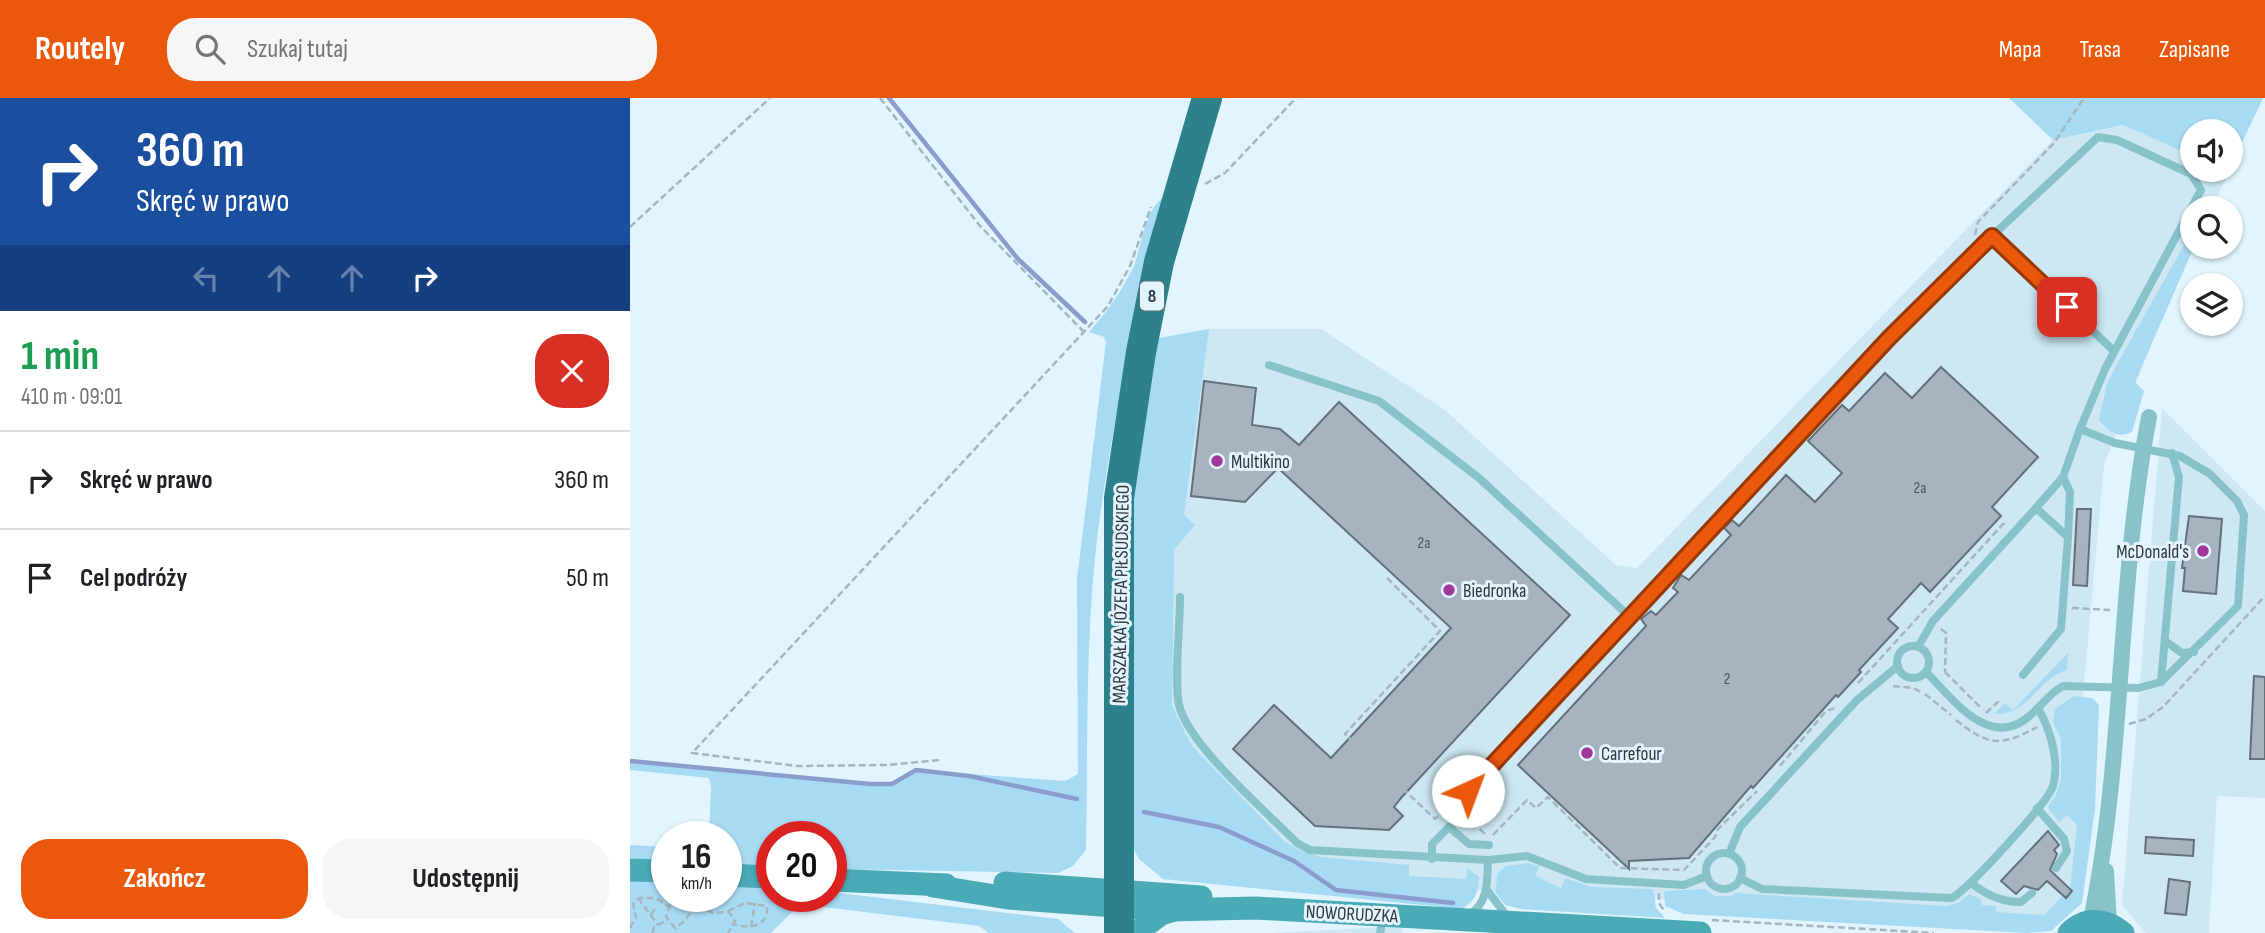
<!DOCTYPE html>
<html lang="pl">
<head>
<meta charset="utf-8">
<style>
	:root { --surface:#fff; --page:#f6f6f6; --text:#202124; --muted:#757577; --line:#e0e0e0; --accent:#ea580c }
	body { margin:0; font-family:"Sofia Sans Condensed",sans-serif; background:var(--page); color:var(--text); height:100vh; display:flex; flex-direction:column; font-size:26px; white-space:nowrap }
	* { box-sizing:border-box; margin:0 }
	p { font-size:23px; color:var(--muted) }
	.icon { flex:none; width:38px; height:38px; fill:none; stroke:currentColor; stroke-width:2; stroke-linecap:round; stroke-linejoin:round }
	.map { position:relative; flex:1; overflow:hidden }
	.sheet { display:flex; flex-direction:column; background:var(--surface); width:630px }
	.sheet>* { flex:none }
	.guide { background:#1a4fa0; color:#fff; overflow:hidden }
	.tools { position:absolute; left:1550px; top:21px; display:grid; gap:14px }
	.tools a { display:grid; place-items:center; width:63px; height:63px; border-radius:50%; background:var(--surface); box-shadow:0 2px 5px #0004; font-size:35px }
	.speed { position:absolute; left:21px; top:723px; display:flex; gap:14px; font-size:35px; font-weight:700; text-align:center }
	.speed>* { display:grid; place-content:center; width:91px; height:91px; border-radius:50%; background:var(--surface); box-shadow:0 2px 5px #0004; line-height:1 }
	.speed small { font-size:18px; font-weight:400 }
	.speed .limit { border:10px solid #d22; background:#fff; color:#111 }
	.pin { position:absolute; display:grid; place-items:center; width:60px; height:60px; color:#fff; margin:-30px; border-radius:14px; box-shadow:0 4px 10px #0006 }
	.me { position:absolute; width:77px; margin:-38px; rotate:43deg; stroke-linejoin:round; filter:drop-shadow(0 0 5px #0008) }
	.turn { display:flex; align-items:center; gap:24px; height:147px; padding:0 21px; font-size:32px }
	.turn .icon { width:91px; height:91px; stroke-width:2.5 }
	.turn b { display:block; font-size:49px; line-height:60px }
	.lanes { display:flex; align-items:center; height:66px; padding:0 21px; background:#0003; justify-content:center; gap:35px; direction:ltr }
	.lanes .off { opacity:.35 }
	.round { display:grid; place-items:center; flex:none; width:74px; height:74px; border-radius:28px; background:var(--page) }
	.head { display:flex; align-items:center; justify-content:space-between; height:119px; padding:0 21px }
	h1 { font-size:42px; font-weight:700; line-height:52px; color:#1e9e55 }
	.action { display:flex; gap:14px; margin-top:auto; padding:14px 21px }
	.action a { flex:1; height:80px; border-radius:28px; background:var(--accent); color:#fff; font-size:28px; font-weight:700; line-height:80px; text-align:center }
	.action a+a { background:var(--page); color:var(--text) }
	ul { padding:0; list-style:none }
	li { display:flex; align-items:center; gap:21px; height:98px; padding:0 21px; border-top:2px solid var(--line) }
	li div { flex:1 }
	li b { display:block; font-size:26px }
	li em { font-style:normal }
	header { display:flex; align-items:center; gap:42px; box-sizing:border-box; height:98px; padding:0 35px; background:var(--accent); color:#fff }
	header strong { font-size:33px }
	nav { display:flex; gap:38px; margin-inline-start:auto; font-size:24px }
	.search { width:490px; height:63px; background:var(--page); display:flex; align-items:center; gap:18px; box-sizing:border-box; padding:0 24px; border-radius:28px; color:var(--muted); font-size:26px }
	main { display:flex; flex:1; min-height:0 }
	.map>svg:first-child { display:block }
	.built { fill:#cde8f3 }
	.green { fill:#a7dbf3 }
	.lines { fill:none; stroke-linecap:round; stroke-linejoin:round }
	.stream { stroke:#8b9dcd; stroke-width:4.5 }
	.building { fill:#a7b4c0; stroke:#64707b; stroke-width:2 }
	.path { stroke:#a7b6bd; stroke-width:2.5; stroke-dasharray:7 3.5; stroke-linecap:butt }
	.lane { stroke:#89c3ca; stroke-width:8 }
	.street { stroke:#89c3ca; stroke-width:16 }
	.secondary { stroke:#4aaab6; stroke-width:23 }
	.highway { stroke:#2d818b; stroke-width:30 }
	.route-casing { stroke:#983908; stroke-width:18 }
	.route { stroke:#ea580c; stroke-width:12 }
	.poi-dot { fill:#a13799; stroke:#e2f5fe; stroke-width:2.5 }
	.labels { text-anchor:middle; stroke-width:6; stroke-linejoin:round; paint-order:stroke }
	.number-label { font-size:16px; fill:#4e565c }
	.shield { fill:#e2f5fe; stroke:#657075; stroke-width:2 }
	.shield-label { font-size:18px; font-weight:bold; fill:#30373a }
	.poi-label { font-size:19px; fill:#30373a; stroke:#e2f5fe; text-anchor:start }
	.street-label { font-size:19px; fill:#30373a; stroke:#e2f5fe }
</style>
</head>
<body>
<header>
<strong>Routely</strong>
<div class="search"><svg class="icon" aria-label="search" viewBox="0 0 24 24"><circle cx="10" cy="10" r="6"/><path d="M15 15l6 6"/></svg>Szukaj tutaj</div>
<nav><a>Mapa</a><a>Trasa</a><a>Zapisane</a></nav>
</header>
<main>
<section class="sheet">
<div class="guide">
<div class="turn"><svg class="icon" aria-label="right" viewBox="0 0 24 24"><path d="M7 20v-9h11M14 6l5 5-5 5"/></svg><div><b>360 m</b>Skręć w prawo</div></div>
<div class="lanes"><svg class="icon off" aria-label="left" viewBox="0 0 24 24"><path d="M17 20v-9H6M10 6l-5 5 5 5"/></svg><svg class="icon off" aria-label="ahead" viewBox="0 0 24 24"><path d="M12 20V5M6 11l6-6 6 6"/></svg><svg class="icon off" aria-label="ahead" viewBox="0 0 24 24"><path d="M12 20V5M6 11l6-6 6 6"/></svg><svg class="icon" aria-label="right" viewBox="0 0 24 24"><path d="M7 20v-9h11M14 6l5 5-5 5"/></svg></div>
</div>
<div class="head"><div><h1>1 min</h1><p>410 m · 09:01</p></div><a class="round" style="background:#d93025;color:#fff"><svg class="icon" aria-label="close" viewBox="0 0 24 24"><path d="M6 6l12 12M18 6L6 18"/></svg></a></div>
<ul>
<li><svg class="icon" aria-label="right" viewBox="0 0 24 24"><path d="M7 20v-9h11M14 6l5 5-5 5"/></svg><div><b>Skręć w prawo</b></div><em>360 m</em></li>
<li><svg class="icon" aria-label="arrive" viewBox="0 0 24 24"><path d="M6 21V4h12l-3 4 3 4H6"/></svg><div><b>Cel podróży</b></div><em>50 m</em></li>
</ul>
<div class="action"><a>Zakończ</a><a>Udostępnij</a></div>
</section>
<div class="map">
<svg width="1635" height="835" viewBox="0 0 1635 835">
	<rect width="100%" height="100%" fill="#e2f5fe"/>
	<g class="built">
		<path d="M 1493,27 L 1563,58 L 1563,72 L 1591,72 L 1598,76 L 1582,110 L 1563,110 L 1564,149 L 1536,208 L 1474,367 L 1447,664 L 1454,764 L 1447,798 L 1422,822 L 714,785 L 580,701 L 516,578 L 553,236 L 579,231 L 691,231 L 815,312 L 986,467 L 1007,470 L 1423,42 Z"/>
		<path d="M 1532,310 L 1635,413 L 1635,700 L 1587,698 L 1579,835 L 1516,835 L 1492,807 Z"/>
		<path d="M 773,828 L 772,835 L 639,835 Z"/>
	</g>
	<g class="green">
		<path d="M 1379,0 L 1633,0 L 1601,68 L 1601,33 L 1563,33 L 1563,58 L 1493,27 L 1423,42 Z"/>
		<path d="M 534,99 C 507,210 483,320 468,433 C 455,538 458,646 456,752 L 443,768 L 428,775 L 201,771 L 201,738 L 142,738 L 142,770 L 96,767 L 96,738 L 79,738 L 81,690 L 79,680 L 0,672 L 0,665 L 262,686 L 286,672 L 435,683 L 448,676 L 447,481 L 476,244 L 474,239 L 459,234 C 477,214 491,194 503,170 C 512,149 514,112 534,99 Z"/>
		<path d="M 1563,131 L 1564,149 L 1505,284 L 1514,293 L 1502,334 C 1486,341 1480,333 1469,322 L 1477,286 L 1486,268 Z"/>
		<path d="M 579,231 L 554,417 L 565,427 L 544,452 L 542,608 L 562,648 L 655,744 L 670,752 L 690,759 L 779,767 L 779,778 L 836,781 L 837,770 L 849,779 C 848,795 846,802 832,811 L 533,781 L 509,761 L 497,738 L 505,364 L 523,241 Z"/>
		<path d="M 1438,555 L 1437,572 C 1407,581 1398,618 1364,616 L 1375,605 L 1383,612 Z"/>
		<path d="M 1443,598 L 1462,600 L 1469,607 L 1465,711 L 1452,805 L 1421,833 L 1397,835 L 1054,816 L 1035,808 L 1034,793 L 1075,791 L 1084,798 L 1101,798 L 1105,795 L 1317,808 L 1330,804 L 1339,796 L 1351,801 L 1352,807 L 1366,808 L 1366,814 L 1414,817 L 1440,790 L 1447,727 L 1437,717 L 1429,724 L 1418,709 L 1426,697 L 1431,680 L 1431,641 L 1423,624 L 1425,611 Z"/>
		<path d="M 0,747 L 37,749 L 37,763 L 0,760 Z"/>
		<path d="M 898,765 L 909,768 L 905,778 L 931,790 L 935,780 L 962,789 L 1023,791 L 1026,810 L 1035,820 L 891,811 L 875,807 L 865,794 L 868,775 L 876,768 Z"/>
		<path d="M 0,781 L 37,784 L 37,798 L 96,798 L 96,788 L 142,790 L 142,798 L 201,798 L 201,794 L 428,821 L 445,835 L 359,835 L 349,828 L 177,807 L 165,811 L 141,835 L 0,835 Z"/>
	</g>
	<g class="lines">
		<g class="stream">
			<path d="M 259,0 L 388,161 L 455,224"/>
			<path d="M 0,663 L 240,686 L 262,686 L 286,672 L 339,678 L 447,701"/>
			<path d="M 514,714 L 589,729 L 664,763 L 706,792 L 823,805"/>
		</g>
	</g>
	<g class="building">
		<path d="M 1311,269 L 1408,359 L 1362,409 L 1371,418 L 1300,494 L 1291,485 L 1258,521 L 1268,530 L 1229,572 L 1231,574 L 1208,599 L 1206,597 L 1123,690 L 1121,688 L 1059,760 L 999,763 L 999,771 L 888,667 L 1016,528 L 1011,521 L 1021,513 L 1026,517 L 1048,494 L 1043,490 L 1051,477 L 1059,482 L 1101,437 L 1094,430 L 1102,422 L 1109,428 L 1156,377 L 1185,404 L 1212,375 L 1178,343 L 1212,307 L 1219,313 L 1255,275 L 1282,300 Z"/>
		<path d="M 574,283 L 626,290 L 622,327 L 650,331 L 669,347 L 709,304 L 940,517 L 772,699 L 764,709 L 773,718 L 759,732 L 685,728 L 603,651 L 644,607 L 701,660 L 821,530 L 648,370 L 615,404 L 561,398 Z"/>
		<path d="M 1447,411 L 1461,411 L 1457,488 L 1443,487 Z"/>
		<path d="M 1559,418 L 1592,421 L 1586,496 L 1553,493 L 1555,470 L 1552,470 Z"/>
		<path d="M 1624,578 L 1635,579 L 1635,661 L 1620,661 Z"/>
		<path d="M 1418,733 L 1429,747 L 1424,752 L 1427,756 L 1420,772 L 1442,793 L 1436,800 L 1417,783 L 1408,792 L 1394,788 L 1386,796 L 1371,783 Z"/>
		<path d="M 1516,739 L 1564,742 L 1563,758 L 1515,755 Z"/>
		<path d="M 1539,781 L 1560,784 L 1556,817 L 1535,815 Z"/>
	</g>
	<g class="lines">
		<g class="path">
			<path d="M 250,0 L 350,128 L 453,233"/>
			<path d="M 575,86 L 595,75 L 666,0"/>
			<path d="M 0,129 L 140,0"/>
			<path d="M 1345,137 L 1348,124 L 1424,45 L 1454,0"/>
			<path d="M 757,480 L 810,533 L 715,636 L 805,721 L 822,706 L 855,736"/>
			<path d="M 1442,510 L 1480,512"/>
			<path d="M 1311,531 L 1316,535 L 1315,574"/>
			<path d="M 1315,574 L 1351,610"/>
			<path d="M 1228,585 L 1373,426 L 1378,426"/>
			<path d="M 1263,588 L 1283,590 L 1293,595"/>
			<path d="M 1295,596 L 1321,617"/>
			<path d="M 1356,615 L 1371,601"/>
			<path d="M 1326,622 C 1358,648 1371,649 1407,629"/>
			<path d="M 1499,626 L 1516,621 L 1533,609 L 1635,498"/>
			<path d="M 309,662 L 257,667 L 167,668 L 62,655 L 478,208 L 500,168 L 521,109"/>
			<path d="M 1150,668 L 1196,613 L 1205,610"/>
			<path d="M 863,737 L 897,702 L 906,710 L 918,699 L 990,770 L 1054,772 L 1085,739 L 1088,731 L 1127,693"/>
			<path d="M 1029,795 L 1029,805 L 1035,814"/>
			<path d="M 8,800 L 28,827"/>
			<path d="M 51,800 L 57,802 L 62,812 L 55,823 L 45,830 L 36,819 L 40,807 Z"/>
			<path d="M 58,803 L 83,815 L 99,814 L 105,823 L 98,835"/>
			<path d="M 98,813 L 115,805 L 137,808 C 139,829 119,831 103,826"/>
			<path d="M 21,817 L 26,809"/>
			<path d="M 1082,822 L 1304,835"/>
			<path d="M 121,829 L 125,805"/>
			<path d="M 0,830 L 6,819 L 3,806 L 9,800 L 26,800 L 39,809"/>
			<path d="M 22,835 L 24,829 L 36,823"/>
		</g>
		<g class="lane">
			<path d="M 1362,138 L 1484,253"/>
			<path d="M 639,267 L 749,303 L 849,380 L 1000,519 L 1259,240 L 1362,138 L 1468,39 L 1487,42 L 1561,76 L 1571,92 L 1475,271 L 1450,331 L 1485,345 L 1550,358 L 1580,376 L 1607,403 L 1614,417 L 1608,508 L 1531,584 L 1508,590 L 1433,588 C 1418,596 1410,610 1397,620 C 1358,651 1322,600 1296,574"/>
			<path d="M 1406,410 L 1433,379"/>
			<path d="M 1438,439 L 1440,394 L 1433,379 L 1450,331"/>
			<path d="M 550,499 C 550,527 544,583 549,607 C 559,648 636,713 667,745 L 680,752 L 858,762"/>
			<path d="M 1535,543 L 1552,555 L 1564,554"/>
			<circle cx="1283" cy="564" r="16"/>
			<path d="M 1288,549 L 1303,523 L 1406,410 L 1438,439 L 1431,531 L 1393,577"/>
			<path d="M 1531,584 L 1549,379 L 1542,355"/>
			<path d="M 838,693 L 1000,519"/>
			<path d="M 1407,710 L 1434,741 L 1437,753 L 1426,770"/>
			<circle cx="1094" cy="773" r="18"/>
			<path d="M 1099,756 L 1110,729 L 1227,602 L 1268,568"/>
			<path d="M 802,761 L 802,746 L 819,729 L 839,746 L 859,747"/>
			<path d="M 1110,780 L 1132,791 L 1322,800 C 1339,790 1417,706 1423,688 C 1430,663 1420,631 1408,610"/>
			<path d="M 1341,785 C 1357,797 1371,804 1391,804 L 1402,795"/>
			<path d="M 857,792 L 876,817"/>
			<path d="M 839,817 C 859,804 857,784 858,762 L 897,758 L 956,781 L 972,782 L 1054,787 L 1077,778"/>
			<path d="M 750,835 L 753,819"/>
		</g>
		<g class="street">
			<path d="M 1476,773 L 1479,825"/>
			<path d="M 1461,822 C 1495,657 1487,486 1519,319"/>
		</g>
		<g class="secondary">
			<path d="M 0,772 L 37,773"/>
			<path d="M 96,777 L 142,779"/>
			<path d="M 201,782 L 316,787"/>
			<path d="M 375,785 L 571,799"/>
			<path d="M 303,788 L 378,800 L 539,812 L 626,810 L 1070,835"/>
			<path d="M 506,835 L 531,816 L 541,813"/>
			<path d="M 1439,835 C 1456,819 1475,820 1493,835"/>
		</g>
		<path class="highway" d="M 489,835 L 489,400 L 511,254 L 529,164 L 577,0"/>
	</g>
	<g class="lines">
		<g class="route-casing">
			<path id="route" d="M 838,693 L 1259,240 L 1362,138 L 1437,209"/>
		</g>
		<use href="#route" class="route"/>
	</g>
	<g class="poi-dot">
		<circle cx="587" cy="363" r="7"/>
		<circle cx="1573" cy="453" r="7"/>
		<circle cx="819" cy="492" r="7"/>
		<circle cx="957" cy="655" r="7"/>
	</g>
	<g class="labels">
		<g class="number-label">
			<text x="1290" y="395">2a</text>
			<text x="794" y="450">2a</text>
			<text x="1097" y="586">2</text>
		</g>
		<rect class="shield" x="510" y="183.5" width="24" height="29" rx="5"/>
		<g class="shield-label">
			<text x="522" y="204">8</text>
		</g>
		<g class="poi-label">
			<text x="601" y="370">Multikino</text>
			<text x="1559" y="460" text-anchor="end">McDonald's</text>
			<text x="833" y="499">Biedronka</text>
			<text x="971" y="662">Carrefour</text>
		</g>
		<g class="street-label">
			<text transform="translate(490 496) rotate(-89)" y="7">MARSZAŁKA JÓZEFA PIŁSUDSKIEGO</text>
			<text transform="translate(722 815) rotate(3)" y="7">NOWORUDZKA</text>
		</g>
	</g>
</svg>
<div class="tools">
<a><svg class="icon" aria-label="sound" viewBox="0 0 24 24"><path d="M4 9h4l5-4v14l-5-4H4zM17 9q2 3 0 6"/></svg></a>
<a><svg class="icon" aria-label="search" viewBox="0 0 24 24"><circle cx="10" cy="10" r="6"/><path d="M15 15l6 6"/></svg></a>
<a><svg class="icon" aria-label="layers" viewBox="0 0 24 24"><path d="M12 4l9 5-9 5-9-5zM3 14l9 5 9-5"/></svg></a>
</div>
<div class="speed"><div>16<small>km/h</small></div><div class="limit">20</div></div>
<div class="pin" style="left:1437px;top:209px;background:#d93025"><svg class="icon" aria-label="arrive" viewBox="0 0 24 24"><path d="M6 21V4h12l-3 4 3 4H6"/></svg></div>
<svg class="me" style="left:838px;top:693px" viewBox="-20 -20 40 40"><circle r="19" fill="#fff"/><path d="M0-13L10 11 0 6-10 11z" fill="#ea580c"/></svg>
</div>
</main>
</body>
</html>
